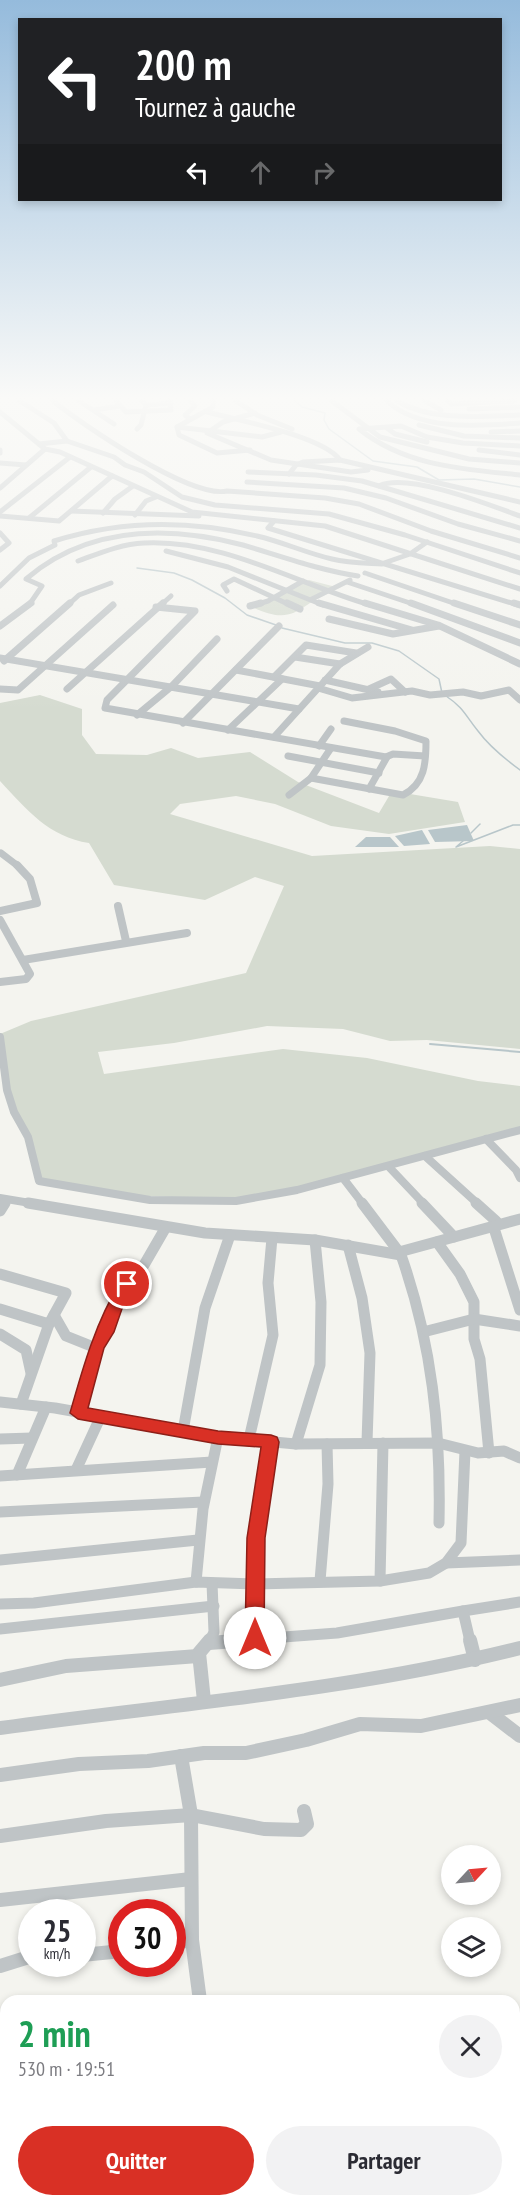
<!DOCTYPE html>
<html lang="fr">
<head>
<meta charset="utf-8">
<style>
	:root { --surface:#fff; --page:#f2f2f3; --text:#2b2b33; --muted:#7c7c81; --accent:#d93025 }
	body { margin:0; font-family:"PT Sans Narrow",sans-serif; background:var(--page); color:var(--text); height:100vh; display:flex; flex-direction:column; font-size:22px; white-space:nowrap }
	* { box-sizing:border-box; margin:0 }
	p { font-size:20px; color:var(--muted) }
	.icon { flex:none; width:33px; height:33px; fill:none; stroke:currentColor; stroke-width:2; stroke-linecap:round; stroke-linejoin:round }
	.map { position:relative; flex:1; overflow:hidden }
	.drawer { position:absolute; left:0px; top:1995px; width:520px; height:212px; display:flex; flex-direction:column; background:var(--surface); border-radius:18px 18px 0 0; box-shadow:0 3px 9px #0003 }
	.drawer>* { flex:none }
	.hud { position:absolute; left:18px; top:18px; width:484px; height:183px; border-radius:0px; box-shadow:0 3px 9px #0003; background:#202124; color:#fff; overflow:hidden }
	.needle { width:39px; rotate:64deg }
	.buttons { position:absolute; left:441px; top:1845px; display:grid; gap:12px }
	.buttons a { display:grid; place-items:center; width:60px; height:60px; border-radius:50%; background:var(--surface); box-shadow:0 3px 9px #0003; font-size:30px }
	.speed { position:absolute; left:18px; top:1899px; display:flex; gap:12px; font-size:30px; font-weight:700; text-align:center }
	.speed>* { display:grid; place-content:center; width:78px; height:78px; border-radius:50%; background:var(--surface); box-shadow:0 3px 9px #0003; line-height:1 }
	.speed small { font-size:15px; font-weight:400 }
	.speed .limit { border:9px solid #d22; background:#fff; color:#111 }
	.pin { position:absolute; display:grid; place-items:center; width:51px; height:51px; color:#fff; margin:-26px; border:3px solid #fff; border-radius:50%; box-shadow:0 2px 6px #0007 }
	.me { position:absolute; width:66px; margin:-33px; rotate:0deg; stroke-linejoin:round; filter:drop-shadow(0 0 4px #0008) }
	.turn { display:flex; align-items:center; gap:21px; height:126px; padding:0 18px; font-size:27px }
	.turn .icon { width:78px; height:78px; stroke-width:2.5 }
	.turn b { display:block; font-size:42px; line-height:51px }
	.lanes { display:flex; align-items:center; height:57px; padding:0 18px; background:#0003; justify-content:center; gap:30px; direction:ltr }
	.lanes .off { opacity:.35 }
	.round { display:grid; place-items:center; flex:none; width:63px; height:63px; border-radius:32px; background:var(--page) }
	.summary { display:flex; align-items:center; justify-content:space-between; height:102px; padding:0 18px }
	h1 { font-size:36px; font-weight:600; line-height:45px; color:#1e9e55 }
	.action { display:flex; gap:12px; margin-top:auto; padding:12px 18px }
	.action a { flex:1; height:69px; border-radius:36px; background:var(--accent); color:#fff; font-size:24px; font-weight:600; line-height:69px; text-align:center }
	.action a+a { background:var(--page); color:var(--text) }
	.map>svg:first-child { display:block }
	.green { fill:#d5dbd0 }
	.water { fill:#b8c6ca }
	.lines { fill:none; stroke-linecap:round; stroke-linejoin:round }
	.stream-far1 { stroke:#b8c6ca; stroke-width:1.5 }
	.stream { stroke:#b8c6ca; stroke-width:2 }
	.minor-far4 { stroke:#bfc4c6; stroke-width:5 }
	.minor-far3 { stroke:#bfc4c6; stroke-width:7 }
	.minor-far2 { stroke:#bfc4c6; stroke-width:8 }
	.minor-far1 { stroke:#bfc4c6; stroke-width:11 }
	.minor { stroke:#bfc4c6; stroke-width:14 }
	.rail-casing { stroke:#9fa7ac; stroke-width:6 }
	.rail { stroke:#fff; stroke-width:4; stroke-dasharray:10; stroke-linecap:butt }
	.route { fill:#d93025; stroke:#8d1f18; stroke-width:1.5 }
</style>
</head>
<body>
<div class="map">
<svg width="520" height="2206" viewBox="0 0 520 2206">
	<rect width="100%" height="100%" fill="#f4f4ef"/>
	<g class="green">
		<path d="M 309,580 L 336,587 C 298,606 295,628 250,606 L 269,601 Z"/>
		<path d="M 40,695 L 82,709 L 82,735 L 96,754 L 147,755 L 171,748 L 198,758 L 250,752 L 298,782 L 379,813 L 392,791 L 458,802 L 465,822 L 389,834 L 331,826 L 275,804 L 236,796 L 180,804 L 170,814 L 312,856 L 490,846 L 520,849 L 520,1049 L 427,1040 L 390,1041 L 343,1029 L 267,1026 L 174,1043 L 98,1052 L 104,1074 L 283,1049 L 367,1058 L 478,1081 L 520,1086 L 520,1131 L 378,1169 L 244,1199 L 136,1196 L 39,1181 L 24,1132 L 4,1085 L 0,1034 L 31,1021 L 246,973 L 284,886 L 255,877 L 205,900 L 114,885 L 89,843 C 49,837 27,810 0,781 L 0,703 Z"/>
	</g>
	<g class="water">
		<path d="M 467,825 L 474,841 L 435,842 L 428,830 Z"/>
		<path d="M 422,830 L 430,844 L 404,846 L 395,836 Z"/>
		<path d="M 366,837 L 390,837 L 399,847 L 355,847 Z"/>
	</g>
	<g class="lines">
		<g class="stream-far1">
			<path d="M 295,401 L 302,407 L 325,413 L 324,420 L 329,429 L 373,461 L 417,467 L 439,480 L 474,479 L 520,487"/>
			<path d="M 137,568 L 174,573 L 192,580 L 225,598 L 247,615 L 276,625"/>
			<path d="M 282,628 L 345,643 L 372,643 L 399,651 L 439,679 L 442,693"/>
			<path d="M 446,696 C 464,708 465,715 478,731 C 489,746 505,759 520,770"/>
			<path d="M 471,833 L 480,824"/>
			<path d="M 463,841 L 456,847 L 513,825 L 520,825"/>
		</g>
		<path class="stream" d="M 430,1044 L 520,1052"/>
		<g class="minor-far4">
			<path d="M 20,401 L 54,423 L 67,441 L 39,444"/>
			<path d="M 53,401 C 83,425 191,499 227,491 L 325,498 L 359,504 L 431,531 L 520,558"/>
			<path d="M 79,401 L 114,424"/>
			<path d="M 116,401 L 126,412 L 171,410 L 170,401"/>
			<path d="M 213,401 L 213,407 L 177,427 L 179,435 L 217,453 L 250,450"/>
			<path d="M 236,401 L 257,415 L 292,429"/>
			<path d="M 332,401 L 380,437 L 469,459 L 520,463"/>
			<path d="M 387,401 C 419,431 479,426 520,423"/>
			<path d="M 397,401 C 432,422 481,416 520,415"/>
			<path d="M 425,401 L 441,410"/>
			<path d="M 448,401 L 452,404 L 515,401"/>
			<path d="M 146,405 L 171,403"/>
			<path d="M 469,409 L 520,407"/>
			<path d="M 94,410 L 120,406"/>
			<path d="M 0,412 L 45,449 L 0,488"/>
			<path d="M 207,412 C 237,420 323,436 340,460"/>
			<path d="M 255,413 L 223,422 L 207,433 L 271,460 L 351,472 L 368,470"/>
			<path d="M 190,419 L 185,415 L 195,406 L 191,401"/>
			<path d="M 419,425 L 464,436 L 520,438"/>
			<path d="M 177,427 L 262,437 L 281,432"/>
			<path d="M 387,428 L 395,434 L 427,442"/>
			<path d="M 137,429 L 141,425 L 146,405 L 142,401"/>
			<path d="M 491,432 L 520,431"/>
			<path d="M 67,441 L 114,457 L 125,465 L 144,472 L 182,497 L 215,505 L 329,514 L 405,535 L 520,573"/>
			<path d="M 520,446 L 463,443 L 427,437 L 401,426 L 359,429 C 405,466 463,469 520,475"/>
			<path d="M 45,449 L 60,452 L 192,512 L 325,526 L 520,589"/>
			<path d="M 0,450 L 0,453"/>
			<path d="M 479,450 L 520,455"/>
			<path d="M 0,463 L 26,465"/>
			<path d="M 248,472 L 316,475 L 362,481 L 520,528"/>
			<path d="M 289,474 L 296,465 L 303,462 L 340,460 L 520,502"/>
			<path d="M 247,482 L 344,488 L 386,498 L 458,524 L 520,541"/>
			<path d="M 379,486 C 407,472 490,505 520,516"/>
			<path d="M 71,511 L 199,516"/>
			<path d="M 0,512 L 70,457"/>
			<path d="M 103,513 L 115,499 L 133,486"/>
			<path d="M 135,515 L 146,501 L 156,497"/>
			<path d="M 0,516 L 59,521 L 112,476"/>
			<path d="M 29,518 L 91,467"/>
			<path d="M 274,521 L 268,528 L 518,605"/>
			<path d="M 0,533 L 9,543 L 0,550"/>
			<path d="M 166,551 L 228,567 L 323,605"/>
			<path d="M 78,561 C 100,553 121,544 144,543 C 223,539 297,584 370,605"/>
			<path d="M 384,563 L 410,554 L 427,542"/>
			<path d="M 365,573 L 459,605"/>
			<path d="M 347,582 L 416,605"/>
			<path d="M 0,586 L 29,558 L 55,545 L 54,541 C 121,520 190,520 257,536 C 283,542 306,553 332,559 C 348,563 365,563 382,564"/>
			<path d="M 227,591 L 223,585 L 234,579 L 290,605"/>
			<path d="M 312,599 L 350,580"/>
			<path d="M 29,605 L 42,586 L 26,579 C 88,526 166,525 243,545 C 281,556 318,570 358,576"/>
			<path d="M 68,605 L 79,595 L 111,583"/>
			<path d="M 161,605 L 171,596"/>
			<path d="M 255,605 L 268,601 L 303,581"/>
		</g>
		<g class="minor-far3">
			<path d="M 287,603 L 300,609"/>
			<path d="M 319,603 L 412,630"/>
			<path d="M 365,603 L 438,625 L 520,664"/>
			<path d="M 411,603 L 520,643"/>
			<path d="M 454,603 L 520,625"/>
			<path d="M 514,603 L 520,605"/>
			<path d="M 250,606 L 261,603"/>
			<path d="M 156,607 L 195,611 L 107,700 L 105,708 L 386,757 L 393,754 L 425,756"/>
			<path d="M 329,619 L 393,634 L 439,626"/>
			<path d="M 0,626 L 31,603"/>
			<path d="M 295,657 L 340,664"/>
			<path d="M 0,658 L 299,709"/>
			<path d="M 4,661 L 70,603"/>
			<path d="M 236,670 L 320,686"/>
			<path d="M 274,677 L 306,645 L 356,653"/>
			<path d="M 325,680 L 378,692"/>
			<path d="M 318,688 L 352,698 L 412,691 L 430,695 L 463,692 L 481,696 L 509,690 L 520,700"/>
			<path d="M 0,689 L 18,690 L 113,605"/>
			<path d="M 67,689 L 163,603"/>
			<path d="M 369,689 L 391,679 L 405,692"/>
			<path d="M 137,715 L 172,686 L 217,639"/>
			<path d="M 183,723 L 279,626"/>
			<path d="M 228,730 L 282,679"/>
			<path d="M 274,737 L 340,664 L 368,647"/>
			<path d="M 319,746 L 331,729"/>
			<path d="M 288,756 L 379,773"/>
			<path d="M 311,778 L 403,795 C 425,784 426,763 426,741 L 395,731 L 344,721"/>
			<path d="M 369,789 L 387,757"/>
			<path d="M 289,795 L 311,778 L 331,748"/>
			<path d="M 1,853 L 18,866"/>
		</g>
		<g class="minor-far2">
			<path d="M 118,906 L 126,941"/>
			<path d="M 0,911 L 37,903 L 30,879 L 17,865"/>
			<path d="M 0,920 L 30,974 L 26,979 L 0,982"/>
			<path d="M 23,960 L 187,933"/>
			<path d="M 0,1037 L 7,1090 L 14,1112 L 28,1137 L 39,1181 L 150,1200 L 236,1201 L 297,1190 L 520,1130"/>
			<path d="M 486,1139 L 516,1170 L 520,1178"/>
			<path d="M 425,1156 L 478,1204"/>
			<path d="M 389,1167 L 424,1204"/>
			<path d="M 343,1178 L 363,1204"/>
			<path d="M 0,1198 L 36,1204"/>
			<path d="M 4,1204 L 7,1200"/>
		</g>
		<g class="minor-far1">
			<path d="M 28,1203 L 205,1233 L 315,1240 L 401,1255"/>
			<path d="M 362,1203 L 399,1252"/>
			<path d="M 422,1203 L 454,1237"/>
			<path d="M 476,1203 L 496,1221 L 493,1225 L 520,1310"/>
			<path d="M 0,1211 L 5,1203"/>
			<path d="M 437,1242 L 460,1274 L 474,1302 L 474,1339 L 480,1359 L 489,1453"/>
			<path d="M 348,1245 L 362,1298 L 370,1353 L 367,1442"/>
			<path d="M 401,1255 C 432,1343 441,1430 439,1523"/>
			<path d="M 401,1255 L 399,1252 L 520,1219"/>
			<path d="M 0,1274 L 66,1293 L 49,1324 L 21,1404"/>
			<path d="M 0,1309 L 49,1324"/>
			<path d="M 54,1315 L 66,1336 L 96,1348"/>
			<path d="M 427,1331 L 474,1319 L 520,1326"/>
			<path d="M 0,1334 L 26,1350 L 31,1373"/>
			<path d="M 0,1402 L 55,1408 L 218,1437 L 296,1444 L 438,1443 L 478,1453 L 504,1451 L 520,1458"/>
			<path d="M 78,1413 L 96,1348 L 106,1331 L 117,1301 L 144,1265 L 166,1227"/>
			<path d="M 183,1431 L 205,1308 L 230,1235"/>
			<path d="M 0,1439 L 32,1438"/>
			<path d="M 249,1439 L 273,1335 L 268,1283 L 272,1238"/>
			<path d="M 296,1444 L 320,1365 L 321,1302 L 315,1240"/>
			<path d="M 76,1470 L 100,1418"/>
			<path d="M 17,1475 L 46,1407"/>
			<path d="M 0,1476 L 212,1462"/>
			<path d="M 0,1512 L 203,1502"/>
			<path d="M 0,1560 L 198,1540"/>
			<path d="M 446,1563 L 520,1560"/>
			<path d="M 320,1581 L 328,1484 L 327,1444"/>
			<path d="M 380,1581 L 383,1443"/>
			<path d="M 196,1582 L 203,1509 L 218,1437"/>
			<path d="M 0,1604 L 34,1603 L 196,1582 L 255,1584 L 380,1581 L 429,1573 L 446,1563 L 461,1543 L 465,1451"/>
			<path d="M 463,1611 L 520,1602"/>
			<path d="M 0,1629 L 214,1606"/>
			<path d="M 255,1638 L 256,1538 L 271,1442"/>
			<path d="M 210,1641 L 214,1632 L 212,1583"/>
			<path d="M 229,1641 L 337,1633 L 463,1611 L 470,1641"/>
		</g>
		<g class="minor">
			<path d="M 470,1640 L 475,1660"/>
			<path d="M 209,1643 L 248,1640"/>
			<path d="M 0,1680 L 66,1666 L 198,1656"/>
			<path d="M 204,1701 L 199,1653 L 210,1640"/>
			<path d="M 490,1713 L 520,1736"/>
			<path d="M 0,1728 C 174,1704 349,1691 520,1648"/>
			<path d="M 181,1756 L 191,1815 L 192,1940 L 200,2001"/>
			<path d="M 0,1775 L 79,1764 L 148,1761 L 204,1753 L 246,1753 L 306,1740 L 360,1724 L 421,1726 L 520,1705"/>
			<path d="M 0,1836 L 106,1821 L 191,1815 L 264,1829 L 301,1830 L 307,1824 L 304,1811"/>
			<path d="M 0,1900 L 191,1879"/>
			<path d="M 172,1943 L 192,1940"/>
			<path d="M 82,1955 L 122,1951"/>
			<path d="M 0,1966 L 32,1956"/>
			<path d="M 0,2034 L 6,2033"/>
			<path d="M 0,2113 L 6,2112"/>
			<path d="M 45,2200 L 46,2206"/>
		</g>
		<g class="rail-casing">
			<g id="rail">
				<path d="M 514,2192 L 520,2191"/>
				<path d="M 393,2206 L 441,2200"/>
			</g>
		</g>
		<use href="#rail" class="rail"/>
	</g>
	<linearGradient id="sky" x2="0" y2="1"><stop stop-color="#95bbdc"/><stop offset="0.56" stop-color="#fafaf8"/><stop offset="1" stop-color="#fafaf8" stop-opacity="0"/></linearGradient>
	<rect width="520" height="710" fill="url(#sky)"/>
	<path class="route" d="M 127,1279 L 134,1284 L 125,1300 L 114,1332 L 104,1348 L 88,1408 L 218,1431 L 271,1435 L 277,1437 L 279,1442 L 265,1538 L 264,1638 L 262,1644 L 255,1646 L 248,1644 L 245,1638 L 247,1538 L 261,1447 L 218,1444 L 78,1419 L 70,1413 C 83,1367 96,1321 121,1281 Z"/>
</svg>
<div class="buttons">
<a><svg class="needle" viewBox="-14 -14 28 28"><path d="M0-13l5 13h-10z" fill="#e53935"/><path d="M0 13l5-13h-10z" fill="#7c7c81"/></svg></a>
<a><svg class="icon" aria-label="layers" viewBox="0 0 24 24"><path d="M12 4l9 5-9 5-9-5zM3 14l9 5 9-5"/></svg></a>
</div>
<div class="speed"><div>25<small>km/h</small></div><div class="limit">30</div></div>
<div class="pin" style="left:127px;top:1284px;background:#d93025"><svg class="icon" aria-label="arrive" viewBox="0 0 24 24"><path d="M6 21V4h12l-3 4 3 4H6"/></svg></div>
<svg class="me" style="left:255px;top:1638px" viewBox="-20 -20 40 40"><circle r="19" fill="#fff"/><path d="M0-13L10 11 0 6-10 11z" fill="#d93025"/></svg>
<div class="hud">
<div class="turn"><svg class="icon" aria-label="left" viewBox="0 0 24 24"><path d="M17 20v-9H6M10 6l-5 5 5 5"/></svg><div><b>200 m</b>Tournez à gauche</div></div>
<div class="lanes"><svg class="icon" aria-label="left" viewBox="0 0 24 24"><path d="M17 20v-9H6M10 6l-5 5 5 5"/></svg><svg class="icon off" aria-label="ahead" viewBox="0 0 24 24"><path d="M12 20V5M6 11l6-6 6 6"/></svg><svg class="icon off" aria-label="right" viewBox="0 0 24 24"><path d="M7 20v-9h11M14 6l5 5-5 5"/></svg></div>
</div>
<section class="drawer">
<div class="summary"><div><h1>2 min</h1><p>530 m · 19:51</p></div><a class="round"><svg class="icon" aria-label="close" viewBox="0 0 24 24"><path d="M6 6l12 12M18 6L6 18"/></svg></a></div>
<div class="action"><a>Quitter</a><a>Partager</a></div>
</section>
</div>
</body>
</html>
